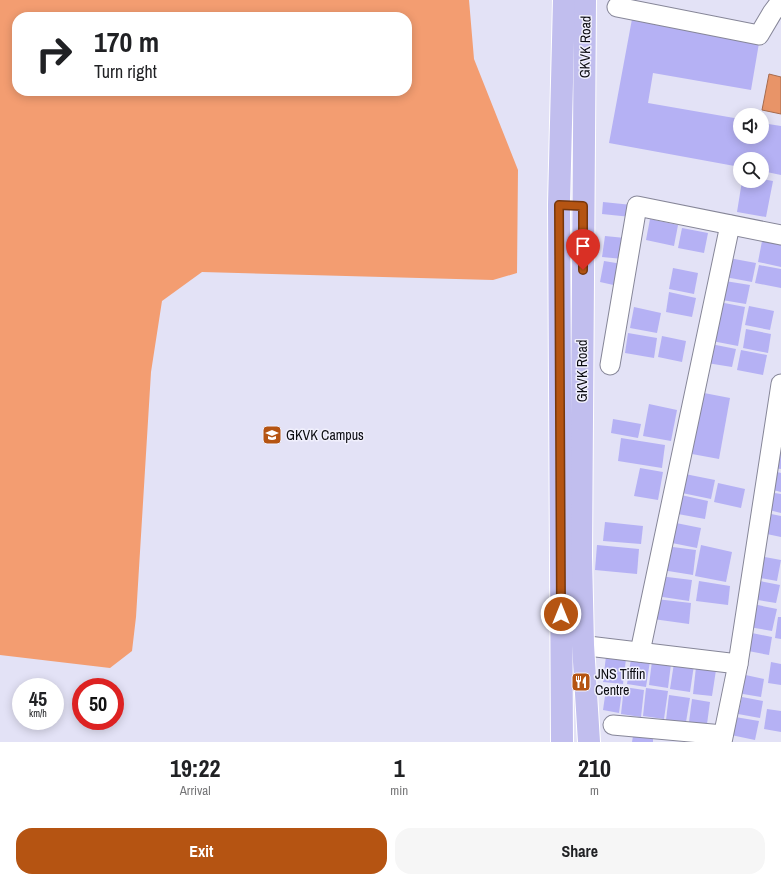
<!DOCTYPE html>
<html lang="en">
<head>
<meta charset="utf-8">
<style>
	:root { --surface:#fff; --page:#f6f6f6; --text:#202124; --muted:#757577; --accent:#b55412 }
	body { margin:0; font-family:"Archivo Narrow",sans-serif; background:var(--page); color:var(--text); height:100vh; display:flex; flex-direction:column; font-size:15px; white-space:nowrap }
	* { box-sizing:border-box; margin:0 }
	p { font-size:13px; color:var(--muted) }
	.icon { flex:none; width:22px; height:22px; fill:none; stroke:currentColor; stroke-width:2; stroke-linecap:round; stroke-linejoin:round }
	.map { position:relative; height:742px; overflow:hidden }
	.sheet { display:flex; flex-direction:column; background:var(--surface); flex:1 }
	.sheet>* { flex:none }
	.hud { position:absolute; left:12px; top:12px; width:400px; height:84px; border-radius:16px; box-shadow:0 2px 10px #0003; background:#fff; color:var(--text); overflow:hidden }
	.fabs { position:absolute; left:733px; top:108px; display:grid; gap:8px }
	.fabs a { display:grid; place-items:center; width:36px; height:36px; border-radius:50%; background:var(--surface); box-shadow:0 2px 10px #0003; font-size:20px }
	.speed { position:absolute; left:12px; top:678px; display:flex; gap:8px; font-size:20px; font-weight:700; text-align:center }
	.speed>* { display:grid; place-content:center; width:52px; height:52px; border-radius:50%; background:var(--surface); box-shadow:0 2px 10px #0003; line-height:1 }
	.speed small { font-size:10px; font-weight:400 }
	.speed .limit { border:6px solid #d22; background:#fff; color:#111 }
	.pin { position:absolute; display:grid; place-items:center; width:34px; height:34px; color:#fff; margin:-41px -17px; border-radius:50% 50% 50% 0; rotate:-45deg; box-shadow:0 0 4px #0007 }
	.pin .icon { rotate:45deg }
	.me { position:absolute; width:44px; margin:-22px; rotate:0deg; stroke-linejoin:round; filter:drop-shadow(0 0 3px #0008) }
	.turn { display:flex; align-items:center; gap:14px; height:84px; padding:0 16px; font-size:18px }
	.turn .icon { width:52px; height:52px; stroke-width:2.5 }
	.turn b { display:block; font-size:28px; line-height:34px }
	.eta { display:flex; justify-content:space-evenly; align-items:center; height:68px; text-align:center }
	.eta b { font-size:24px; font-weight:700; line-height:28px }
	.button { display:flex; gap:8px; margin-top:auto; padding:8px 16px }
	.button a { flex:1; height:46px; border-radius:16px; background:var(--accent); color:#fff; font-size:16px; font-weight:700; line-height:46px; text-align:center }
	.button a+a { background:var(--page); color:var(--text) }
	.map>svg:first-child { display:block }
	.forest { fill:#f39d71; fill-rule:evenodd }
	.water { fill:#e89468; stroke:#a66b4e }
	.building { fill:#b5b1f4 }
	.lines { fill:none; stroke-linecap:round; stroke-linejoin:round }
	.minor-casing { stroke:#868698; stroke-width:21 }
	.major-casing { stroke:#fff; stroke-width:24 }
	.minor { stroke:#fff; stroke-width:19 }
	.major { stroke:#c1beee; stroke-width:22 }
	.route-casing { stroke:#76370c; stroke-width:10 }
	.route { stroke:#b55412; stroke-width:7 }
	.labels { text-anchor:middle; stroke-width:3; stroke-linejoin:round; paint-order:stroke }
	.street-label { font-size:14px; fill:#0b0b11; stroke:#f1f0fd }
	.poi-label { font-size:14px; fill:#0b0b11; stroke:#f1f0fd; text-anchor:start }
</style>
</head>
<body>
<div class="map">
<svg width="781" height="742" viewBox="0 0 781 742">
	<rect width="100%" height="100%" fill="#e3e2f6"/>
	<path class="forest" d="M 0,0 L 469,0 L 474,59 L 518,170 L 517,273 L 493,280 L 202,272 L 162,301 L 151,372 L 136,617 L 132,651 L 110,668 L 0,655 ZM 17,17 L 407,17 L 407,91 L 17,91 Z"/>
	<path class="water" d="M 769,74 L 781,77 L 781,114 L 762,110 Z"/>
	<g class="building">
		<path d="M 632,19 L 759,43 L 751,90 L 653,73 L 648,103 L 740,119 L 740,137 L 762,137 L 762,123 L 781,126 L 781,175 L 762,171 L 762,159 L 740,159 L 740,167 L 609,143 Z"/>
		<path d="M 762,179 L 773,181 L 766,217 L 737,212 L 742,181 L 762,181 Z"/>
		<path d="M 603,202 L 632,205 L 631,217 L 602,214 Z"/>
		<path d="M 650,219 L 678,225 L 674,246 L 646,240 Z"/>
		<path d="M 682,228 L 708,233 L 704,253 L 678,248 Z"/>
		<path d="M 605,236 L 625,238 L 623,259 L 602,257 Z"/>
		<path d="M 762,241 L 781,245 L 781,267 L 758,262 Z"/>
		<path d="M 729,258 L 756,263 L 752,282 L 725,277 Z"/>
		<path d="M 604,261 L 622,264 L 618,286 L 600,282 Z"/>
		<path d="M 759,265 L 781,269 L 781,288 L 755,283 Z"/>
		<path d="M 673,268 L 698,273 L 694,294 L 669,289 Z"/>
		<path d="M 725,281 L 750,285 L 746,304 L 722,300 Z"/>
		<path d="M 669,292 L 696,298 L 692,317 L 666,312 Z"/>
		<path d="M 719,302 L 745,307 L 738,346 L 712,341 Z"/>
		<path d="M 749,306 L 774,311 L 770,330 L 745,325 Z"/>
		<path d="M 634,307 L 661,313 L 657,333 L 630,328 Z"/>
		<path d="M 746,329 L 771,334 L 768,353 L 743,348 Z"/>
		<path d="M 628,333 L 657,338 L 654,358 L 625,353 Z"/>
		<path d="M 662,336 L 686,341 L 682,362 L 658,357 Z"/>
		<path d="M 711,344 L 736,349 L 732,367 L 707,363 Z"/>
		<path d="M 741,350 L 767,355 L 763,375 L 737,370 Z"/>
		<path d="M 704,393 L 730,398 L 719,459 L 692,454 Z"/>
		<path d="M 649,404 L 677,410 L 671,441 L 643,436 Z"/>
		<path d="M 613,419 L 641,424 L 638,438 L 611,433 Z"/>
		<path d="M 621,438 L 665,445 L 662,468 L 618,461 Z"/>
		<path d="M 776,447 L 781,448 L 781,469 L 772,468 Z"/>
		<path d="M 640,468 L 663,472 L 658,500 L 634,496 Z"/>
		<path d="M 773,471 L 781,473 L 781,492 L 769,489 Z"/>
		<path d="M 685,474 L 715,480 L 711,499 L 682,493 Z"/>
		<path d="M 718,483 L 745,489 L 741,508 L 714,502 Z"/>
		<path d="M 768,492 L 781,494 L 781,513 L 765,509 Z"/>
		<path d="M 681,495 L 708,501 L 705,519 L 678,514 Z"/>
		<path d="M 766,513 L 781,516 L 781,537 L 762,533 Z"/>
		<path d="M 605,522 L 643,526 L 641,544 L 603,541 Z"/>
		<path d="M 671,522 L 701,528 L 697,548 L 667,542 Z"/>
		<path d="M 597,545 L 639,549 L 637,574 L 595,570 Z"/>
		<path d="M 701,545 L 732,552 L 726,582 L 695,576 Z"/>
		<path d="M 665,546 L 696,550 L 693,575 L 662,570 Z"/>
		<path d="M 759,556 L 781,560 L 777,581 L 755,577 Z"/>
		<path d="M 659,576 L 692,580 L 689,601 L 656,596 Z"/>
		<path d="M 755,580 L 780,585 L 776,603 L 752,599 Z"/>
		<path d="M 699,581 L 730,586 L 728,605 L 696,601 Z"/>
		<path d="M 656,599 L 691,603 L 689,624 L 653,619 Z"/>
		<path d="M 753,604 L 777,609 L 772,631 L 749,627 Z"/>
		<path d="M 778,617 L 781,617 L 781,639 L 775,638 Z"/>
		<path d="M 747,632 L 772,637 L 769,655 L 743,650 Z"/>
		<path d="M 606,656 L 626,659 L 623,684 L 603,682 Z"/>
		<path d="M 631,659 L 650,661 L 646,687 L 627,684 Z"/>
		<path d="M 652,661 L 671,664 L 668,688 L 649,685 Z"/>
		<path d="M 771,662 L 781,664 L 781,685 L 768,683 Z"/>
		<path d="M 674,663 L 694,665 L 690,692 L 670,689 Z"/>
		<path d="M 696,667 L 716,670 L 712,696 L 693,694 Z"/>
		<path d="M 741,674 L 764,679 L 761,697 L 737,693 Z"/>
		<path d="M 624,687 L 644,690 L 641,717 L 621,714 Z"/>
		<path d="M 646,688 L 668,691 L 664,719 L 643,716 Z"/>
		<path d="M 606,689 L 622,691 L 619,713 L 603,710 Z"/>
		<path d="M 669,695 L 690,698 L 686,722 L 666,720 Z"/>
		<path d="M 742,697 L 763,701 L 760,718 L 738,714 Z"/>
		<path d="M 692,699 L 710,702 L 707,724 L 689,722 Z"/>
		<path d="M 767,709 L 781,711 L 781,732 L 764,729 Z"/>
		<path d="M 735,717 L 759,721 L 755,740 L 731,735 Z"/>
		<path d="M 633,736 L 653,739 L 653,742 L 632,742 Z"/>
	</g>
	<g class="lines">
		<g class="minor-casing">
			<g id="minor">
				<path d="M 617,7 L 759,35 L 772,13 L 781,1"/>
				<path d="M 610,365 L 637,206 L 781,235"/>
				<path d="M 568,645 L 588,646 L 738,664"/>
				<path d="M 640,652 L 730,225"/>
				<path d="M 613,725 L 723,735"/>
				<path d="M 722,742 L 738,664 L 781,384"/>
			</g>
		</g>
		<g class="major-casing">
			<g id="major">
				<path d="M 585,0 L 581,556 L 583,645 L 589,742"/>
				<path d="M 562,742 L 559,205 L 564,0"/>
			</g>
		</g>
		<use href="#minor" class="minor"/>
		<use href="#major" class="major"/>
	</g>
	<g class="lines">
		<g class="route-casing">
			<path id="route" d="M 561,614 L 559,205 L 583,206 L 583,270"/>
		</g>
		<use href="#route" class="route"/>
	</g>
	<defs>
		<g id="university-square" transform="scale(1)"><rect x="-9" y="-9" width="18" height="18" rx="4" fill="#b55412" stroke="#f1f0fd"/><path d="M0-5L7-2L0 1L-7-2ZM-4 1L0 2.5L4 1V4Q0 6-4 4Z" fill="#fff"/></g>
		<g id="restaurant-square" transform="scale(1)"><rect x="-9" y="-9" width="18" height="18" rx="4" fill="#b55412" stroke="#f1f0fd"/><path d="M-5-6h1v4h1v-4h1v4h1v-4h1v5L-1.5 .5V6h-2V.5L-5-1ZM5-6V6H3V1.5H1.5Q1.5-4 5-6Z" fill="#fff"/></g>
	</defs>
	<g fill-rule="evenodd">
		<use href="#university-square" x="272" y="435"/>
		<use href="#restaurant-square" x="581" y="682"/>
	</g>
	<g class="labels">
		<g class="street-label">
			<text transform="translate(585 47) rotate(-89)" y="5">GKVK Road</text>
			<text transform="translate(582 371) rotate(-90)" y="5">GKVK Road</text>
		</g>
		<g class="poi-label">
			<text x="286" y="440">GKVK Campus</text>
			<text x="595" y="679">JNS Tiffin<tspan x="595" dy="16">Centre</tspan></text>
		</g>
	</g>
</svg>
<div class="fabs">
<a><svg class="icon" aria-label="sound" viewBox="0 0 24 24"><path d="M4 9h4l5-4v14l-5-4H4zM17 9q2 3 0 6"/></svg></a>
<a><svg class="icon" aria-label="search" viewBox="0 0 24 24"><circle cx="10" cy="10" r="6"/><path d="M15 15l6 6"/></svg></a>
</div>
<div class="speed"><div>45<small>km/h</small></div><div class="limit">50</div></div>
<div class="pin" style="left:583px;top:270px;background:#d93025"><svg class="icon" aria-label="arrive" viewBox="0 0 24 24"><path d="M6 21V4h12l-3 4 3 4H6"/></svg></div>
<svg class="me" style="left:561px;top:614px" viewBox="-20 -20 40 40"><circle r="17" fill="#b55412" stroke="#fff" stroke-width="3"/><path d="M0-11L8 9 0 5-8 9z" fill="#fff"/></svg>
<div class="hud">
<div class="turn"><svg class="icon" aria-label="right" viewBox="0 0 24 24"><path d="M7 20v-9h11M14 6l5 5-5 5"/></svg><div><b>170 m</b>Turn right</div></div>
</div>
</div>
<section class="sheet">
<div class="eta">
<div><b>19:22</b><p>Arrival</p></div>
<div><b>1</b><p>min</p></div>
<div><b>210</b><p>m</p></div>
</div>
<div class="button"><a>Exit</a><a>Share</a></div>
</section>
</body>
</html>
